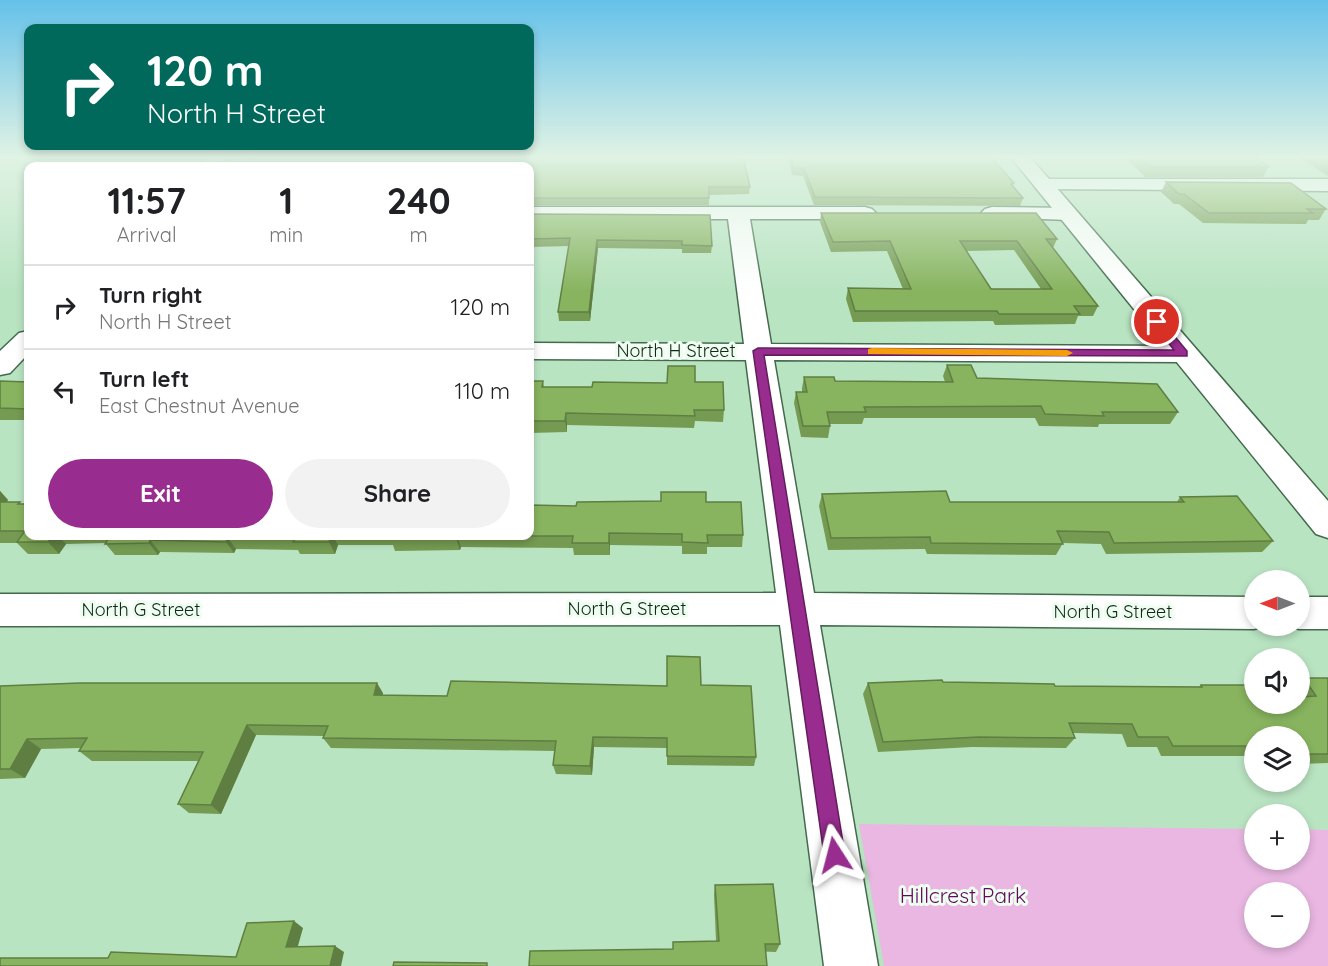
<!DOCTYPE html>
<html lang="en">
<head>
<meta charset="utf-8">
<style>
	:root { --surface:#fff; --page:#f2f2f2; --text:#202124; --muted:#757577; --line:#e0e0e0; --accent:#982d8f }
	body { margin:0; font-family:Quicksand,sans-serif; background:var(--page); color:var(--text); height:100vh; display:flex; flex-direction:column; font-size:22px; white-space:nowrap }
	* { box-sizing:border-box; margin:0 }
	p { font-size:20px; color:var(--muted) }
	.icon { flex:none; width:33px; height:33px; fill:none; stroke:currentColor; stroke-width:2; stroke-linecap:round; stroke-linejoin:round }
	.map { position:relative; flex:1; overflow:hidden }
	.drawer { position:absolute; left:24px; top:162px; width:510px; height:378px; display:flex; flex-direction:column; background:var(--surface); border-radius:12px; box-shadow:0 3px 9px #0003 }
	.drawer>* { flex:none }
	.hud { position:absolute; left:24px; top:24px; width:510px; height:126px; border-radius:12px; box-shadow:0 3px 9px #0003; background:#00695c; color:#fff; overflow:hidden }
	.needle { width:39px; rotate:270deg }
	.buttons { position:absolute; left:1244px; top:570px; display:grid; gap:12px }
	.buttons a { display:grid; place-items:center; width:66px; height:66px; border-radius:50%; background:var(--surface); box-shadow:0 3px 9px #0003; font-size:30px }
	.pin { position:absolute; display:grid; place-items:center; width:51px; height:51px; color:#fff; margin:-26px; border:3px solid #fff; border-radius:50%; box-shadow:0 2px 6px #0007 }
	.me { position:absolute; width:66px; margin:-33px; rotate:351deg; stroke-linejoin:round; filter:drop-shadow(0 0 4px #0008) }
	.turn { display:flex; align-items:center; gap:21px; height:126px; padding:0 24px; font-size:27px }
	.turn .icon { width:78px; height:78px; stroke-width:2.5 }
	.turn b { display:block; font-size:42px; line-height:51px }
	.eta { display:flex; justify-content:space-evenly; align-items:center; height:102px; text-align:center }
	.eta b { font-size:36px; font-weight:700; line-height:42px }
	.cta { display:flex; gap:12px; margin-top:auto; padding:12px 24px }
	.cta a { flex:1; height:69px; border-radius:36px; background:var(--accent); color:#fff; font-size:24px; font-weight:700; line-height:69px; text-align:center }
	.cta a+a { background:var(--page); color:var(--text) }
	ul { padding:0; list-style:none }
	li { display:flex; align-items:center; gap:18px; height:84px; padding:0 24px; border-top:2px solid var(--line) }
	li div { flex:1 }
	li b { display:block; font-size:22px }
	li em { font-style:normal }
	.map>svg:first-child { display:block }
	.green { fill:#e9b7e2; fill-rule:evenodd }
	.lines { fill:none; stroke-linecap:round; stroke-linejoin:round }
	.street-casing { stroke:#436a4d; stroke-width:3 }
	.secondary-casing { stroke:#436a4d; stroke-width:3 }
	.street { fill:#fff; fill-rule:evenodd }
	.secondary { fill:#fff; fill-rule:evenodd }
	.wall { fill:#759b52; fill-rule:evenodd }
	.shaded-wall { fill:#5f7e42 }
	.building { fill:#88b45f; stroke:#5f7e42; stroke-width:1.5; fill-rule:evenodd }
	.route { fill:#982d8f; stroke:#631d5d; stroke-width:1.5 }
	.slow { fill:#f59e0b }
	.labels { text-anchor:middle; stroke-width:6; stroke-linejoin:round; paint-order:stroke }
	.street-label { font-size:18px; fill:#142519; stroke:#edfef0 }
	.near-park-label { font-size:21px; fill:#65065f; stroke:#edfef0 }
</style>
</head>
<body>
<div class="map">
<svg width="1328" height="966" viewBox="0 0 1328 966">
	<rect width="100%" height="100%" fill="#b9e4c2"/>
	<path class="green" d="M 859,824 L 1254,829 L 1254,860 L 1299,860 L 1299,829 L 1328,830 L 1328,966 L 884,966 ZM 1254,892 L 1299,892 L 1299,938 L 1254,938 Z"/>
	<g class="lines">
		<g class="street-casing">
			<g id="street">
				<path d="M 209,156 L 229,156 L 219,166 L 199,166 Z"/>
				<path d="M 1044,179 L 1328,179 L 1328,191 L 1037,189 L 1034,185 L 1037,181 Z"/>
				<path d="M 530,207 L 865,207 L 872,209 L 876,213 L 872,217 L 865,219 L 750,219 L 771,344 L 1183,346 L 1193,348 L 1197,354 L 1193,360 L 1183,362 L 774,360 L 814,593 L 1254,597 L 1254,626 L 1265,626 L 1254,629 L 820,625 L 878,966 L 824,966 L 780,625 L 0,626 L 0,594 L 776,593 L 746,360 L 530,359 L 530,343 L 744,344 L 728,219 L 530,219 Z"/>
				<path d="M 992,207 L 1068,208 L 1075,210 L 1079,214 L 1075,218 L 1068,220 L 985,217 L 981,213 L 985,209 Z"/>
				<path d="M 28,331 L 28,354 L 10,373 L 0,375 L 0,351 L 19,333 Z"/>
				<path d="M 1299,597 L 1328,597 L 1328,629 L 1299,629 L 1288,626 L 1299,626 Z"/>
			</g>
		</g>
		<g class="secondary-casing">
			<path id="secondary" d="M 1010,156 L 1029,156 L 1328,501 L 1328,538 L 1316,534 Z"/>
		</g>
		<use href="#street" class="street"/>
		<use href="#secondary" class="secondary"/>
	</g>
	<g class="wall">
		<path d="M 788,156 L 990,156 L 1014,183 L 1013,186 L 1023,198 L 1020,206 L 814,205 L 803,176 L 792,175 Z"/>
		<path d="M 1126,156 L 1254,156 L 1269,167 L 1263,177 L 1145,177 L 1125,157 Z"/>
		<path d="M 1297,156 L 1328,156 L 1328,176 Z"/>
		<path d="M 530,166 L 750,187 L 749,194 L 709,195 L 709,205 L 530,205 Z"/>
		<path d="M 1166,182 L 1326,209 L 1319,220 L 1308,220 L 1306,224 L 1203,223 L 1179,204 L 1174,204 L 1161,192 Z"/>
		<path d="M 821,213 L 1057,239 L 1053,248 L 1098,306 L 1093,316 L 1078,316 L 1075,324 L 995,325 L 993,321 L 853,322 L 846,299 L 848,288 L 903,289 L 887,251 L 831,252 L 820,222 ZM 1014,250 L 1041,289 L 991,289 L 966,251 Z"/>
		<path d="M 530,214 L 712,246 L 711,253 L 682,253 L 682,249 L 598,248 L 590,321 L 559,321 L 558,312 L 569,246 L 530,247 Z"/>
		<path d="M 947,365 L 977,378 L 1178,412 L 1170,424 L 1099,424 L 1098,427 L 1039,426 L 1035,418 L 864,418 L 862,424 L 830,424 L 830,426 L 828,438 L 801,437 L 794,403 L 796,392 L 802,392 L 802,388 L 804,377 L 835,381 L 945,382 L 943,376 Z"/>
		<path d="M 0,381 L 28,382 L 28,420 L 0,420 Z"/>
		<path d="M 530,381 L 543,381 L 544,387 L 592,387 L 695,382 L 724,410 L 723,422 L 695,421 L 694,428 L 567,425 L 567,432 L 530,433 Z"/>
		<path d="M 0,491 L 8,500 L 6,502 L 28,536 L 530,536 L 576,506 L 706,502 L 743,535 L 742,547 L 707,547 L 707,554 L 682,554 L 682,546 L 610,545 L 610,555 L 574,555 L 573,548 L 461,547 L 460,550 L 395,551 L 393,545 L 338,545 L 335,554 L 300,554 L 298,550 L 236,549 L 234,553 L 160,552 L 158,555 L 115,555 L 105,543 L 66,544 L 59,554 L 28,554 L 17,543 L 0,543 Z"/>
		<path d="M 822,494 L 950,502 L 1008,503 L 1177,502 L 1180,497 L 1273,541 L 1262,552 L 1106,554 L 1101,544 L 1063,543 L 1056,555 L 927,554 L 925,549 L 828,550 L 819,506 Z"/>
		<path d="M 1304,678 L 1328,678 L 1328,763 L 1300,764 L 1305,771 L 1299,775 L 1299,736 L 1254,736 L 1254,773 L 1244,756 L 1161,756 L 1157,747 L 1127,747 L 1122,734 L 1073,733 L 1075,738 L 1066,748 L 972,747 L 878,752 L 863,694 L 868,683 L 943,682 L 1055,686 L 1198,687 L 1201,685 L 1254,704 L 1299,704 L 1299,681 Z"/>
		<path d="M 701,685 L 756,757 L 754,766 L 667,765 L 667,748 L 594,747 L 592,775 L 556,774 L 553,765 L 555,751 L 331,748 L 323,738 L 324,736 L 256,735 L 221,814 L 189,813 L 178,804 L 198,761 L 92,761 L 79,751 L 81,748 L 41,749 L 25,778 L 0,779 L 0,686 L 383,693 L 383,695 L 447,696 L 667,686 Z"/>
		<path d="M 715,885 L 780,944 L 776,952 L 673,949 L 716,941 L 714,895 Z"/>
	</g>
	<g class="shaded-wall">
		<path d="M 597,240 L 598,248 L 590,321 L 589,312 Z"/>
		<path d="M 566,413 L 567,425 L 567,432 L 565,421 Z"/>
		<path d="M 0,491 L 8,500 L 0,510 Z"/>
		<path d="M 609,533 L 610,545 L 610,555 L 609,543 Z"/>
		<path d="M 53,536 L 58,536 L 66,544 L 59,554 L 48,542 Z"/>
		<path d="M 331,536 L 333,536 L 338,545 L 335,554 L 329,542 Z"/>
		<path d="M 457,536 L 461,547 L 460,550 L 456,538 Z"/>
		<path d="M 228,538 L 236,549 L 234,553 L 226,542 Z"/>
		<path d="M 150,540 L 160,552 L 158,555 L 149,543 Z"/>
		<path d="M 377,683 L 383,693 L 380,705 L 374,695 Z"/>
		<path d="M 247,725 L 256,735 L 221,814 L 211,805 Z"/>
		<path d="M 593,737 L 594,747 L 592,775 L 590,766 Z"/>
		<path d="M 27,739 L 41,749 L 25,778 L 10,769 Z"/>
		<path d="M 294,921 L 303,928 L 296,953 L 286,947 Z"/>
		<path d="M 335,946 L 344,952 L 341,966 L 330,966 Z"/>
	</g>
	<g class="building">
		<path d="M 235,156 L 743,156 L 750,187 L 709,187 L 709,198 L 530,198 L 530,166 L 224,166 Z"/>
		<path d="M 790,156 L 990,156 L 1014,183 L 1011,184 L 1023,198 L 815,197 L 804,168 L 793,168 Z"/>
		<path d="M 1138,156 L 1254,156 L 1269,167 L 1150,167 Z"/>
		<path d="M 1318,156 L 1328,156 L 1328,162 Z"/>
		<path d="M 1166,182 L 1291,183 L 1326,209 L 1307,209 L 1313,213 L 1209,213 L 1184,194 L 1179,194 Z"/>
		<path d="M 821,213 L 1036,213 L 1057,239 L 1046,239 L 1098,306 L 1074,306 L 1080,314 L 999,314 L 997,311 L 855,311 L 848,288 L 911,289 L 890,241 L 833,242 ZM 960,241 L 1017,241 L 1052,289 L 991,289 Z"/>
		<path d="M 530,214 L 710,215 L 712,246 L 682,245 L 682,241 L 597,240 L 589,312 L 558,312 L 570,238 L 530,239 Z"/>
		<path d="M 947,365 L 971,365 L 977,378 L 1157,384 L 1178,412 L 1102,412 L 1104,416 L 1045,414 L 1041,406 L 864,407 L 866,412 L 827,412 L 830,426 L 803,426 L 796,392 L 807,392 L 804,377 L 834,377 L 835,381 L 953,382 Z"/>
		<path d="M 668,366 L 695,366 L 695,382 L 723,382 L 724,410 L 694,410 L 695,416 L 566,413 L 565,421 L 530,421 L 530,381 L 543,381 L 542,387 L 592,387 L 593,382 L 667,383 Z"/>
		<path d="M 0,381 L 28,382 L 28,409 L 0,408 Z"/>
		<path d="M 946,491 L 950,502 L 1184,502 L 1180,497 L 1237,496 L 1273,541 L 1114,543 L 1109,532 L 1057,531 L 1063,544 L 931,543 L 930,537 L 831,538 L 822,494 Z"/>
		<path d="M 661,492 L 706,492 L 706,502 L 741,502 L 743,535 L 707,535 L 708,543 L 682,542 L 682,534 L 609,533 L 609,543 L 572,543 L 573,536 L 504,536 L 530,536 L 530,505 L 576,506 L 577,502 L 661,501 Z"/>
		<path d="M 0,502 L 20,502 L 18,504 L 28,504 L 28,536 L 53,536 L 48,542 L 17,542 L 25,531 L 0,531 Z"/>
		<path d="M 110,536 L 331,536 L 329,542 L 293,542 L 295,539 L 228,538 L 226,542 L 150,540 L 149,543 L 105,544 Z"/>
		<path d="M 391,536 L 457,536 L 456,538 L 390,539 Z"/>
		<path d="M 667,656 L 700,657 L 701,685 L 751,686 L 756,757 L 667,756 L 667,738 L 593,737 L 590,766 L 553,765 L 556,741 L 323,738 L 328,726 L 247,725 L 211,805 L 178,804 L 203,752 L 79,751 L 87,738 L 27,739 L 10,769 L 0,769 L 0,686 L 80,683 L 377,683 L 374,695 L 447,696 L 451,681 L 667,686 Z"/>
		<path d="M 1304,678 L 1328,678 L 1328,754 L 1299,754 L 1299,736 L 1254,736 L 1254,746 L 1173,746 L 1168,737 L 1138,737 L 1132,724 L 1069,723 L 1075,738 L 979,737 L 883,742 L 868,683 L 942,680 L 943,682 L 1054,684 L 1055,686 L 1202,687 L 1201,685 L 1249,685 L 1254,694 L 1254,704 L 1299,704 L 1299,697 L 1316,696 Z"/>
		<path d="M 1299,762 L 1305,771 L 1299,771 Z"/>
		<path d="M 773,884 L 780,944 L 765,944 L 767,966 L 529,966 L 530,951 L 673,949 L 673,942 L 719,941 L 715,885 Z"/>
		<path d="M 294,921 L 286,947 L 335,946 L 330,966 L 0,966 L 0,958 L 108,958 L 111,952 L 236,957 L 247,923 Z"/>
		<path d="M 394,962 L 487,963 L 487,966 L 393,966 Z"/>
	</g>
	<linearGradient id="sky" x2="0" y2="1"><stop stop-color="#65c1ea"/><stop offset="0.54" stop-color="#e0f3e4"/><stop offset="1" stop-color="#e0f3e4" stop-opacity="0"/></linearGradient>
	<rect width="1328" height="291" fill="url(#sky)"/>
	<path class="route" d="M 1157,319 L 1161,320 L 1187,351 L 1187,356 L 764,355 L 845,855 L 842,862 L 835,865 L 827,862 L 824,855 L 753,351 L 758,348 L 1174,350 L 1152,322 Z"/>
	<path class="slow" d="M 872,348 L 1067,350 L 1073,353 L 1067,356 L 868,354 L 868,349 Z"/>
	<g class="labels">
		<g class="street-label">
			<text x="676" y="357">North H Street</text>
			<text x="627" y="615">North G Street</text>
			<text x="141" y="616">North G Street</text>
			<text x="1113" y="618">North G Street</text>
		</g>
		<g class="near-park-label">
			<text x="963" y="903">Hillcrest Park</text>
		</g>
	</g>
</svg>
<div class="buttons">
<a><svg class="needle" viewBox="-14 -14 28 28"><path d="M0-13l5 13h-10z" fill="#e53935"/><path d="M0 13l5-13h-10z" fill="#757577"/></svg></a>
<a><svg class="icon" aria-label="sound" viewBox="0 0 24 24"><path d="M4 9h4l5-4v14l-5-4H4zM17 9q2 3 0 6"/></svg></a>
<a><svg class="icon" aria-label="layers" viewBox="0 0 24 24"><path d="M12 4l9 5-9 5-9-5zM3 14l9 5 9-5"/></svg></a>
<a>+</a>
<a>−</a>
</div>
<div class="pin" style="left:1157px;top:322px;background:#d93025"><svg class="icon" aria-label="arrive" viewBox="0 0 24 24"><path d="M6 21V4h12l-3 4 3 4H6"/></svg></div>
<svg class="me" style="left:835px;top:855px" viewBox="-20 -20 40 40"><path d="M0-17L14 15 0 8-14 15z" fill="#982d8f" stroke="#fff" stroke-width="4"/></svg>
<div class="hud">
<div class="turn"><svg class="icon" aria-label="right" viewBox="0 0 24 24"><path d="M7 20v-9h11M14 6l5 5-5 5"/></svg><div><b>120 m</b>North H Street</div></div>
</div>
<section class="drawer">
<div class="eta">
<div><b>11:57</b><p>Arrival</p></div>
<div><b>1</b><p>min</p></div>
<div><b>240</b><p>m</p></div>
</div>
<ul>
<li><svg class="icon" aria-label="right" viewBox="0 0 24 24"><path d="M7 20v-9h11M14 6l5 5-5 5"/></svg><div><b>Turn right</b><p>North H Street</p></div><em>120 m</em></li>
<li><svg class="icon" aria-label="left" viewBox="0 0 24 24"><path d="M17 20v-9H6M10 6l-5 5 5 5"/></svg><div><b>Turn left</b><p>East Chestnut Avenue</p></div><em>110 m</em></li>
</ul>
<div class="cta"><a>Exit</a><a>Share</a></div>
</section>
</div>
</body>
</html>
